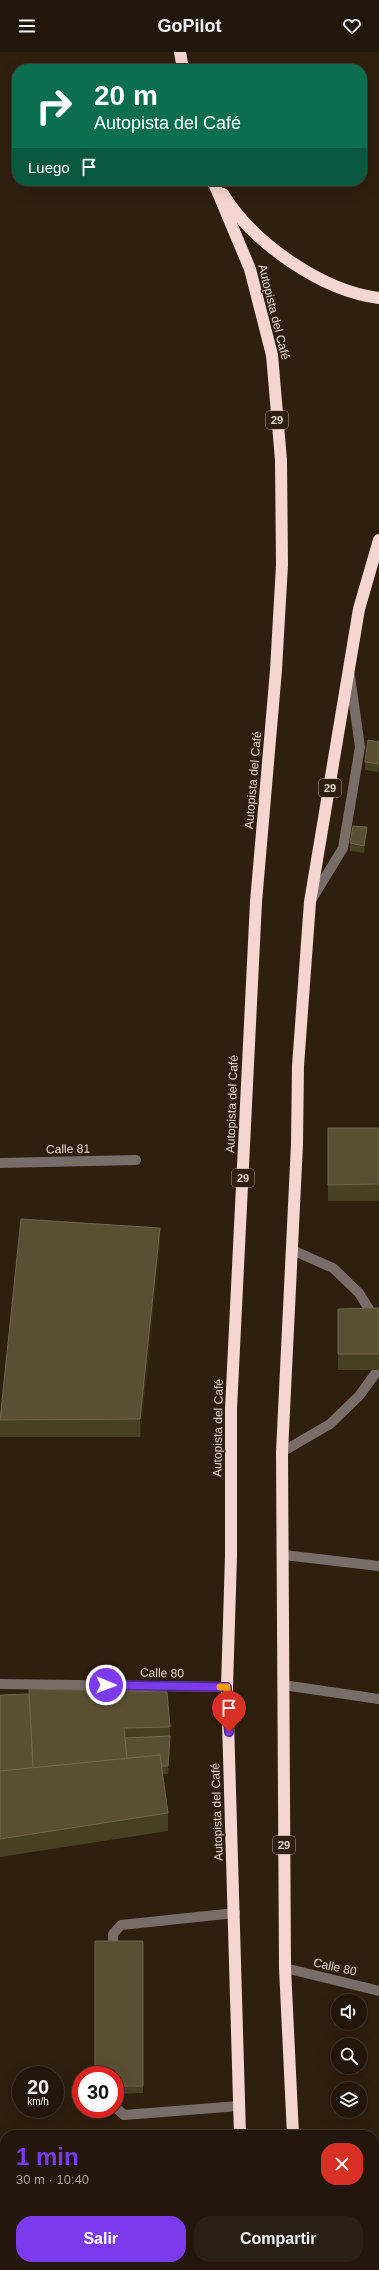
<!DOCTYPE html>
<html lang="es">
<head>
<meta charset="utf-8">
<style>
	:root { --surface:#23170b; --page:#2b2014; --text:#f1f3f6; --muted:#a39f9d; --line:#40362c; --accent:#7c3aed }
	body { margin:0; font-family:Helvetica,sans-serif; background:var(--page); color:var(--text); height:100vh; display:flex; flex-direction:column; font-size:15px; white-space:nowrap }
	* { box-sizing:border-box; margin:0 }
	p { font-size:13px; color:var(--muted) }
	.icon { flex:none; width:22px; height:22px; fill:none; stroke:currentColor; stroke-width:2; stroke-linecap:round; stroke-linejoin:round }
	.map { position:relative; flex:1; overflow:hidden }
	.details { position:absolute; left:0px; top:2078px; width:379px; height:140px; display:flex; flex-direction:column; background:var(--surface); border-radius:16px 16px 0 0; box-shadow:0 4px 16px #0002,0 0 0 1px var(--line) }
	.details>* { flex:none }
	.top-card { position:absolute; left:12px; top:12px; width:355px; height:122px; border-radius:16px; box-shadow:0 4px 16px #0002,0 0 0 1px var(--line); background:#0b6e4f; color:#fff; overflow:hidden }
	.tools { position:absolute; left:331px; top:1942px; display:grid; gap:8px }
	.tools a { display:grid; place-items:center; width:36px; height:36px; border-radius:50%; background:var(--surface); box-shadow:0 4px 16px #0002,0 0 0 1px var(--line); font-size:20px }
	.speed { position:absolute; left:12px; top:2014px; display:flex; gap:8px; font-size:20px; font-weight:700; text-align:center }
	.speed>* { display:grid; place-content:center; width:52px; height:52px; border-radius:50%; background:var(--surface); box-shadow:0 4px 16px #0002,0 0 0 1px var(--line); line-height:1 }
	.speed small { font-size:10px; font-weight:400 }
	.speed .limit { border:6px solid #d22; background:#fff; color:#111 }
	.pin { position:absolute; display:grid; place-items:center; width:34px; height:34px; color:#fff; margin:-41px -17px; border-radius:50% 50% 50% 0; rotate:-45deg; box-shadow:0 0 4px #0007 }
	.pin .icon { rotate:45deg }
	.me { position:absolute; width:44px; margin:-22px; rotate:91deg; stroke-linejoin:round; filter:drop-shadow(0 0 3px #0008) }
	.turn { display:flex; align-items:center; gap:14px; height:84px; padding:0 16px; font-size:18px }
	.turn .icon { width:52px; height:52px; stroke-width:2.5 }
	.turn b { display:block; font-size:28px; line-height:34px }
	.then { display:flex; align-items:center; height:38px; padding:0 16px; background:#0003; gap:8px; font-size:15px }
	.round { display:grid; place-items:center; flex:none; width:42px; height:42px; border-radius:16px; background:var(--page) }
	.overview { display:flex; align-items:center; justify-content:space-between; height:68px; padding:0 16px }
	h1 { font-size:24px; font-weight:700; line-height:30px; color:var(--accent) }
	.action { display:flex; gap:8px; margin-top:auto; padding:8px 16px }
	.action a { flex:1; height:46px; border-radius:16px; background:var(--accent); color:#fff; font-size:16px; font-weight:700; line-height:46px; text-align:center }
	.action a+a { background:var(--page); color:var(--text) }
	header { display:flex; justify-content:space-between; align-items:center; height:52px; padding:0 16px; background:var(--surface); font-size:18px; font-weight:700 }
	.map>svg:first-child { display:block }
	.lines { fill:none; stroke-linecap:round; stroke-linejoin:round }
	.minor { stroke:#796d6a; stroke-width:10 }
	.highway { stroke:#f5d5d0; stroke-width:12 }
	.wall { fill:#484022 }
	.shaded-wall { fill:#372c13 }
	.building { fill:#595034; stroke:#6e654c }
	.route-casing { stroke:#51269a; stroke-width:10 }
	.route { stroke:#7c3aed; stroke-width:7 }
	.slow { stroke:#f59e0b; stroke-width:7 }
	.labels { text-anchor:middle; stroke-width:3; stroke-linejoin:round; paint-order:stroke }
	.shield { fill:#2f1f0f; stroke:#ac9f93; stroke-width:1 }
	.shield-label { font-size:11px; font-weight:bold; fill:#e1d6cc }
	.street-label { font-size:12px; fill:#e1d6cc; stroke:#2f1f0f }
</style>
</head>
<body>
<header><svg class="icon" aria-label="menu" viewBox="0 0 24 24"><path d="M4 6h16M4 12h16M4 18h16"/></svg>GoPilot<svg class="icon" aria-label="heart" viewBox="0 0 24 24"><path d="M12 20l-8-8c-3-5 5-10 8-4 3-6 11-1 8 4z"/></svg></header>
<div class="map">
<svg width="379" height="2218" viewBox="0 0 379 2218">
	<rect width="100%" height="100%" fill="#2f1f0f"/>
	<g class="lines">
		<g class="minor">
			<path d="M 312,847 L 343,796 L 360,695 L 350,624"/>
			<path d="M 0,1111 L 136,1108"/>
			<path d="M 292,1198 L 333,1216 L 359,1241 L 375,1267"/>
			<path d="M 282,1400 L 330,1372 L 359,1344 L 378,1318"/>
			<path d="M 284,1503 L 379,1514"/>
			<path d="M 0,1632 L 227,1635"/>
			<path d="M 283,1633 L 379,1647"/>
			<path d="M 113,1897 L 113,1882 L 121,1873 L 235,1861"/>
			<path d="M 285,1916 L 379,1939"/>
			<path d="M 115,2055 L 124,2063 L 239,2054"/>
		</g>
		<g class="highway">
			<path d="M 180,0 L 183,17"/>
			<path d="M 213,129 L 250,217 L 272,303 L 281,408 L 282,513 L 276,618 L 256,850 L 231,1357 L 231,1504 L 227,1635 L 240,2083"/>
			<path d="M 223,142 C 253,191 322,239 379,246"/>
			<path d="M 293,2083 L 285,1916 L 282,1400 L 297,1092 L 298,1014 L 310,850 L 359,557 L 379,488"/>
			<path d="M 246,2213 L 246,2218"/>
			<path d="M 300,2213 L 300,2218"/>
		</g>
	</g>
	<g class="wall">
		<path d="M 379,690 L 379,720 L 365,718 L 365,710 Z"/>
		<path d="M 367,783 L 364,801 L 350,799 L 350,791 Z"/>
		<rect x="328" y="1076" width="51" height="73"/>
		<path d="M 160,1193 L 140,1385 L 0,1385 L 0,1368 Z"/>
		<path d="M 379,1256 L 379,1318 L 338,1318 L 338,1257 Z"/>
		<path d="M 0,1643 L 170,1675 L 170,1692 L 168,1722 L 162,1722 L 168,1761 L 168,1779 L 0,1805 Z"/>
		<path d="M 143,1889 L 143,2041 L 115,2042 L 115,2023 Z"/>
	</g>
	<g class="shaded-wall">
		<path d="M 367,775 L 367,783 L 364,801 L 364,794 Z"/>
		<path d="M 160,1176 L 160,1193 L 140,1385 L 140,1367 Z"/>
	</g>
	<g class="building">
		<path d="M 368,688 L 379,690 L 379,712 L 365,710 Z"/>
		<path d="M 353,774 L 367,775 L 364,794 L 350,791 Z"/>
		<path d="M 328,1076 L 379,1076 L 379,1132 L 328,1133 Z"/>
		<path d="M 21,1167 L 160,1176 L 140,1367 L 0,1368 Z"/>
		<path d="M 379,1256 L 379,1302 L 338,1302 L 338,1257 Z"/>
		<path d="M 29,1637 L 167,1640 L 170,1675 L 124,1676 L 127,1707 L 33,1716 Z"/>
		<path d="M 29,1642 L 33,1716 L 0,1719 L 0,1643 Z"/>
		<path d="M 170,1684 L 168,1714 L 161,1714 L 160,1703 L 127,1707 L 125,1686 Z"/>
		<path d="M 160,1703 L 168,1761 L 0,1787 L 0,1719 Z"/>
		<path d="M 95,1889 L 143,1889 L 143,2034 L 115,2034 L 115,2023 L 95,2023 Z"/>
	</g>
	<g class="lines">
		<g class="route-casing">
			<path id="route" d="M 106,1633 L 227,1635 L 229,1680"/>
		</g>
		<use href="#route" class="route"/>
		<path class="slow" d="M 220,1635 L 227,1635 L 228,1662"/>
	</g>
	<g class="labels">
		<g class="shield">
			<rect x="266" y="359" width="22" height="18" rx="3"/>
			<rect x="319" y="727" width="22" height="18" rx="3"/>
			<rect x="232" y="1117" width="22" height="18" rx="3"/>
			<rect x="273" y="1784" width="22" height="18" rx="3"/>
		</g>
		<g class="shield-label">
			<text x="277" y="372">29</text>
			<text x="330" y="740">29</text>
			<text x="243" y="1130">29</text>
			<text x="284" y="1797">29</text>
		</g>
		<g class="street-label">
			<text transform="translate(274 260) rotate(76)" y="4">Autopista del Café</text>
			<text transform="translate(253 728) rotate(-85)" y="4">Autopista del Café</text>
			<text transform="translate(232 1052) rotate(-88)" y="4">Autopista del Café</text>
			<text transform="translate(68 1097) rotate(-1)" y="4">Calle 81</text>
			<text transform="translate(218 1376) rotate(-89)" y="4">Autopista del Café</text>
			<text transform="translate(162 1621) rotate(1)" y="4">Calle 80</text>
			<text transform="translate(217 1760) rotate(-92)" y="4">Autopista del Café</text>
			<text transform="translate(335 1915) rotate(13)" y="4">Calle 80</text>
		</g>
	</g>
</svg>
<div class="tools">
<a><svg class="icon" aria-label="sound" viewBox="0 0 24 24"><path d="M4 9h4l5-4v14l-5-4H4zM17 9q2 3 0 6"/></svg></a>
<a><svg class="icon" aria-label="search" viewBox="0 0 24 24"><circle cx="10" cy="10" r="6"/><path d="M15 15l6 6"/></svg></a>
<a><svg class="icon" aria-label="layers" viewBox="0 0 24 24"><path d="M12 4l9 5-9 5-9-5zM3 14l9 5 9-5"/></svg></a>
</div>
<div class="speed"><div>20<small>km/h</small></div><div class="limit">30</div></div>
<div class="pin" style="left:229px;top:1680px;background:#d93025"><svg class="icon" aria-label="arrive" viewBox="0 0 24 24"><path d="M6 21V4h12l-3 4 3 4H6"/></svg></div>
<svg class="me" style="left:106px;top:1633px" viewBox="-20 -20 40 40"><circle r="17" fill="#7c3aed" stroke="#fff" stroke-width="3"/><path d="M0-11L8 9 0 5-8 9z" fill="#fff"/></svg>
<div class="top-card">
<div class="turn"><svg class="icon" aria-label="right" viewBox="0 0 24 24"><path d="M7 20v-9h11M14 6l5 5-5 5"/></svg><div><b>20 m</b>Autopista del Café</div></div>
<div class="then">Luego<svg class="icon" aria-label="arrive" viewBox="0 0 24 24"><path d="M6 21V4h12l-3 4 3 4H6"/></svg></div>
</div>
<section class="details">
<div class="overview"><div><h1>1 min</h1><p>30 m · 10:40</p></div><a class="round" style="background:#d93025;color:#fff"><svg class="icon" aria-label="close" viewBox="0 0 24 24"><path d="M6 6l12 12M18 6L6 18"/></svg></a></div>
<div class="action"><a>Salir</a><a>Compartir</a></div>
</section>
</div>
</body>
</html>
